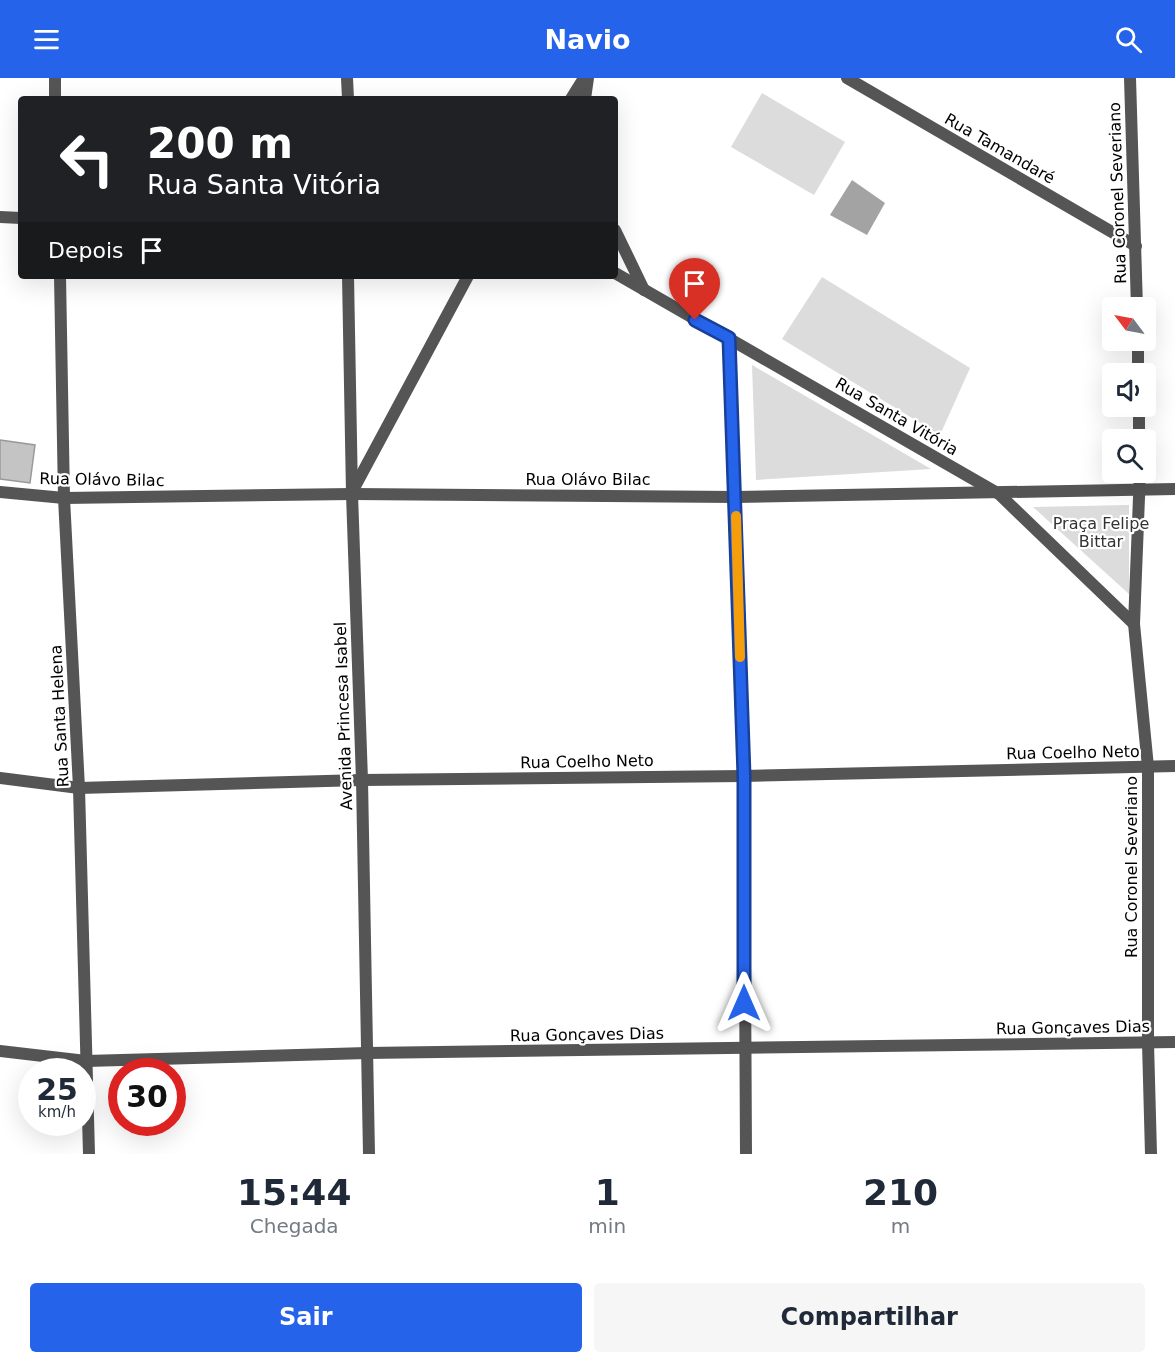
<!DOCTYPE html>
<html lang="pt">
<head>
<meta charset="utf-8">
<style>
	:root { --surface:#fff; --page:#f6f6f7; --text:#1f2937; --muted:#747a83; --accent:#2563eb }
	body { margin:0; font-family:"DejaVu Sans",sans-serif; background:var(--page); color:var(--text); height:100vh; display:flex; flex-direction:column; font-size:22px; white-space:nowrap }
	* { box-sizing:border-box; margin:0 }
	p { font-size:20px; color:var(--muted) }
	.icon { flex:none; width:33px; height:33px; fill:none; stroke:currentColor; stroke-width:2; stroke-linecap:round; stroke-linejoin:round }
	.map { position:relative; height:1076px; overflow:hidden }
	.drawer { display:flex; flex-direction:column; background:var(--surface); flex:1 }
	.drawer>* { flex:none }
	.hud { position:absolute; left:18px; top:18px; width:600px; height:183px; border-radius:6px; box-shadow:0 6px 24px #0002; background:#202124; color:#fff; overflow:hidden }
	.needle { width:39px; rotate:302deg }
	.buttons { position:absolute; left:1102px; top:219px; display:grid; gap:12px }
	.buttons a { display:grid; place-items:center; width:54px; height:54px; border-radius:6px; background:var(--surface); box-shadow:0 6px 24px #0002; font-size:30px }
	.speed { position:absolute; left:18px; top:980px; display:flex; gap:12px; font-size:30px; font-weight:700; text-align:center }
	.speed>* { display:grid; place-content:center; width:78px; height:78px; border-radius:50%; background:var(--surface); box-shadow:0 6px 24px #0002; line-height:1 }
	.speed small { font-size:15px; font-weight:400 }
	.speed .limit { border:9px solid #d22; background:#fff; color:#111 }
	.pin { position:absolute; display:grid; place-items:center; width:51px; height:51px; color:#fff; margin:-62px -26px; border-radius:50% 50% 50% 0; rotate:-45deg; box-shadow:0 0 6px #0007 }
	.pin .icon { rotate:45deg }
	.me { position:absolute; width:66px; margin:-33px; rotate:0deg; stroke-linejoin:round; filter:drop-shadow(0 0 4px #0008) }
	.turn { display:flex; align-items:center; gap:21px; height:126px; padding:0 30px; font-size:27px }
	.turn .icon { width:78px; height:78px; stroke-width:2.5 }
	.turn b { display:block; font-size:42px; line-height:51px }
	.then { display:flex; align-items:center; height:57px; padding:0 30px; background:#0003; gap:12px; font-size:22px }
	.eta { display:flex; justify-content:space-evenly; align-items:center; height:102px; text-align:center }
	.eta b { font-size:36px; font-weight:800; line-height:42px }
	.action { display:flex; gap:12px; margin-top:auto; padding:12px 30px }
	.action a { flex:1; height:69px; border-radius:6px; background:var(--accent); color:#fff; font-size:24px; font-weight:800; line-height:69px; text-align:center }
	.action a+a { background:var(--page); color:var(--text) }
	header { display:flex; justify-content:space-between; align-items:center; height:78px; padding:0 30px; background:var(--accent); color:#fff; font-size:27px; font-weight:800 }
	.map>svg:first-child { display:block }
	.green { fill:#dcdcdc }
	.water { fill:#a3a3a3 }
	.building { fill:#c4c4c4; stroke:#999; stroke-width:1.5 }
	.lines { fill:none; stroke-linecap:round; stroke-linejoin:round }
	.minor { stroke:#555; stroke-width:12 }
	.route-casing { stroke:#184099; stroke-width:15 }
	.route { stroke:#2563eb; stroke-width:10 }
	.slow { stroke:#f59e0b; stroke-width:10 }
	.labels { text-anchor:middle; stroke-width:4.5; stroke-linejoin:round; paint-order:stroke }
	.street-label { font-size:16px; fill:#000; stroke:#fff }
	.park-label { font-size:16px; fill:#333; stroke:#fff }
</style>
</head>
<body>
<header><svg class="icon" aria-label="menu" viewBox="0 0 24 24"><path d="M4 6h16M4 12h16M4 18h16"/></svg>Navio<svg class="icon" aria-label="search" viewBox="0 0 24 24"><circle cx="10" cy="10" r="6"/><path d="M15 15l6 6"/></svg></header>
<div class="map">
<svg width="1175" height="1076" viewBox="0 0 1175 1076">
	<rect width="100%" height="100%" fill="#fff"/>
	<g class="green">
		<path d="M 762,15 L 845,64 L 814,117 L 731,69 Z"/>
		<path d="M 822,199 L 970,290 L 940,357 L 782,261 Z"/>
		<path d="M 752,287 L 931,391 L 756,402 Z"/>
		<path d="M 1129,427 L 1129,516 L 1033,429 Z"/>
	</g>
	<path class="water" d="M 852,102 L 885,125 L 867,157 L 830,137 Z"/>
	<path class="building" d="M 0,362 L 35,367 L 30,405 L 0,401 Z"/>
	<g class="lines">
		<g class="minor">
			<path d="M 55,0 L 55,21"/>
			<path d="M 347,0 L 348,21"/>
			<path d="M 847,0 L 1136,168"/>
			<path d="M 1130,0 L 1137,230"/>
			<path d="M 571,21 L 584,0"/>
			<path d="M 585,21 L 588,0"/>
			<path d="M 0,139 L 21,140"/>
			<path d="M 615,152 L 644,212"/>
			<path d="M 615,195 L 999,416 L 1134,546"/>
			<path d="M 60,198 L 64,420 L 79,710 L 89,1076"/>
			<path d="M 348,198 L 352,416 L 362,702 L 369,1076"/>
			<path d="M 729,260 L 744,698 L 746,1076"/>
			<path d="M 1138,262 L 1138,296"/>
			<path d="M 1139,328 L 1139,362"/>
			<path d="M 1140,394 L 1134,546 L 1148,689 L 1148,965 L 1151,1076"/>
			<path d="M 0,414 L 64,420 L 352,416 L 736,419 L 1175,411"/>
			<path d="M 352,414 L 468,198"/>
			<path d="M 0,700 L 79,710 L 362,702 L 744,698 L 1175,688"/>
			<path d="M 0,973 L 86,983 L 367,975 L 1175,964"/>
		</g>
	</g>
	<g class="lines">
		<g class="route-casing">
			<path id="route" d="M 695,242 L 729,260 L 744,698 L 744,925"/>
		</g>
		<use href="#route" class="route"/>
		<path class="slow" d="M 736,438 L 740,579"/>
	</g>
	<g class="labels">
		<g class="street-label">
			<text transform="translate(1000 70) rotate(30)" y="6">Rua Tamandaré</text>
			<text transform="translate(1117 115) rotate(-92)" y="6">Rua Coronel Severiano</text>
			<text transform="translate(897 338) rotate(30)" y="6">Rua Santa Vitória</text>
			<text transform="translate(102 401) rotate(1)" y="6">Rua Olávo Bilac</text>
			<text x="588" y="407">Rua Olávo Bilac</text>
			<text transform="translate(59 638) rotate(-93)" y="6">Rua Santa Helena</text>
			<text transform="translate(343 638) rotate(-92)" y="6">Avenida Princesa Isabel</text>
			<text transform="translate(1073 674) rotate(-1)" y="6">Rua Coelho Neto</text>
			<text transform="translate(587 683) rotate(-1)" y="6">Rua Coelho Neto</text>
			<text transform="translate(1131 789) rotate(-90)" y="6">Rua Coronel Severiano</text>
			<text transform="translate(1073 949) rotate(-1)" y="6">Rua Gonçaves Dias</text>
			<text transform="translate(587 956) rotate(-1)" y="6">Rua Gonçaves Dias</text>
		</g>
		<g class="park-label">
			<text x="1101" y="451">Praça Felipe<tspan x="1101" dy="18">Bittar</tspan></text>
		</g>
	</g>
</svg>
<div class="buttons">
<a><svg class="needle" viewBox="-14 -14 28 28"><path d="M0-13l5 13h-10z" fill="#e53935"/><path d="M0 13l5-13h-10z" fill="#747a83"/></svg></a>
<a><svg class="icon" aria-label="sound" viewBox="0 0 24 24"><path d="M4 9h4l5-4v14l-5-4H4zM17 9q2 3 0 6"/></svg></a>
<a><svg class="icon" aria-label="search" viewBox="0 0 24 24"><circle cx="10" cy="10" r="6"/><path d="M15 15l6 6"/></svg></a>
</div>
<div class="speed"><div>25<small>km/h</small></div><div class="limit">30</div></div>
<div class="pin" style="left:695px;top:242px;background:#d93025"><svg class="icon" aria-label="arrive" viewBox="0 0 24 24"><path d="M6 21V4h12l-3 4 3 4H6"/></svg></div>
<svg class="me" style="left:744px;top:925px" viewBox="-20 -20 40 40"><path d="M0-17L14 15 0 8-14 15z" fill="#2563eb" stroke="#fff" stroke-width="4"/></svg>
<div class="hud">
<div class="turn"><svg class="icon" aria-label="left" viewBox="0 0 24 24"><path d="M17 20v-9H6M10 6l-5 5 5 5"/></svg><div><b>200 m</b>Rua Santa Vitória</div></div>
<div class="then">Depois<svg class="icon" aria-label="arrive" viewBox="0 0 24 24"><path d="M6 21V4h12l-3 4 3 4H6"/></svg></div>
</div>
</div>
<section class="drawer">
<div class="eta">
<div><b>15:44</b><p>Chegada</p></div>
<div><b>1</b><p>min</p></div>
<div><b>210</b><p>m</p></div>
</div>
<div class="action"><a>Sair</a><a>Compartilhar</a></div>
</section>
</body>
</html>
